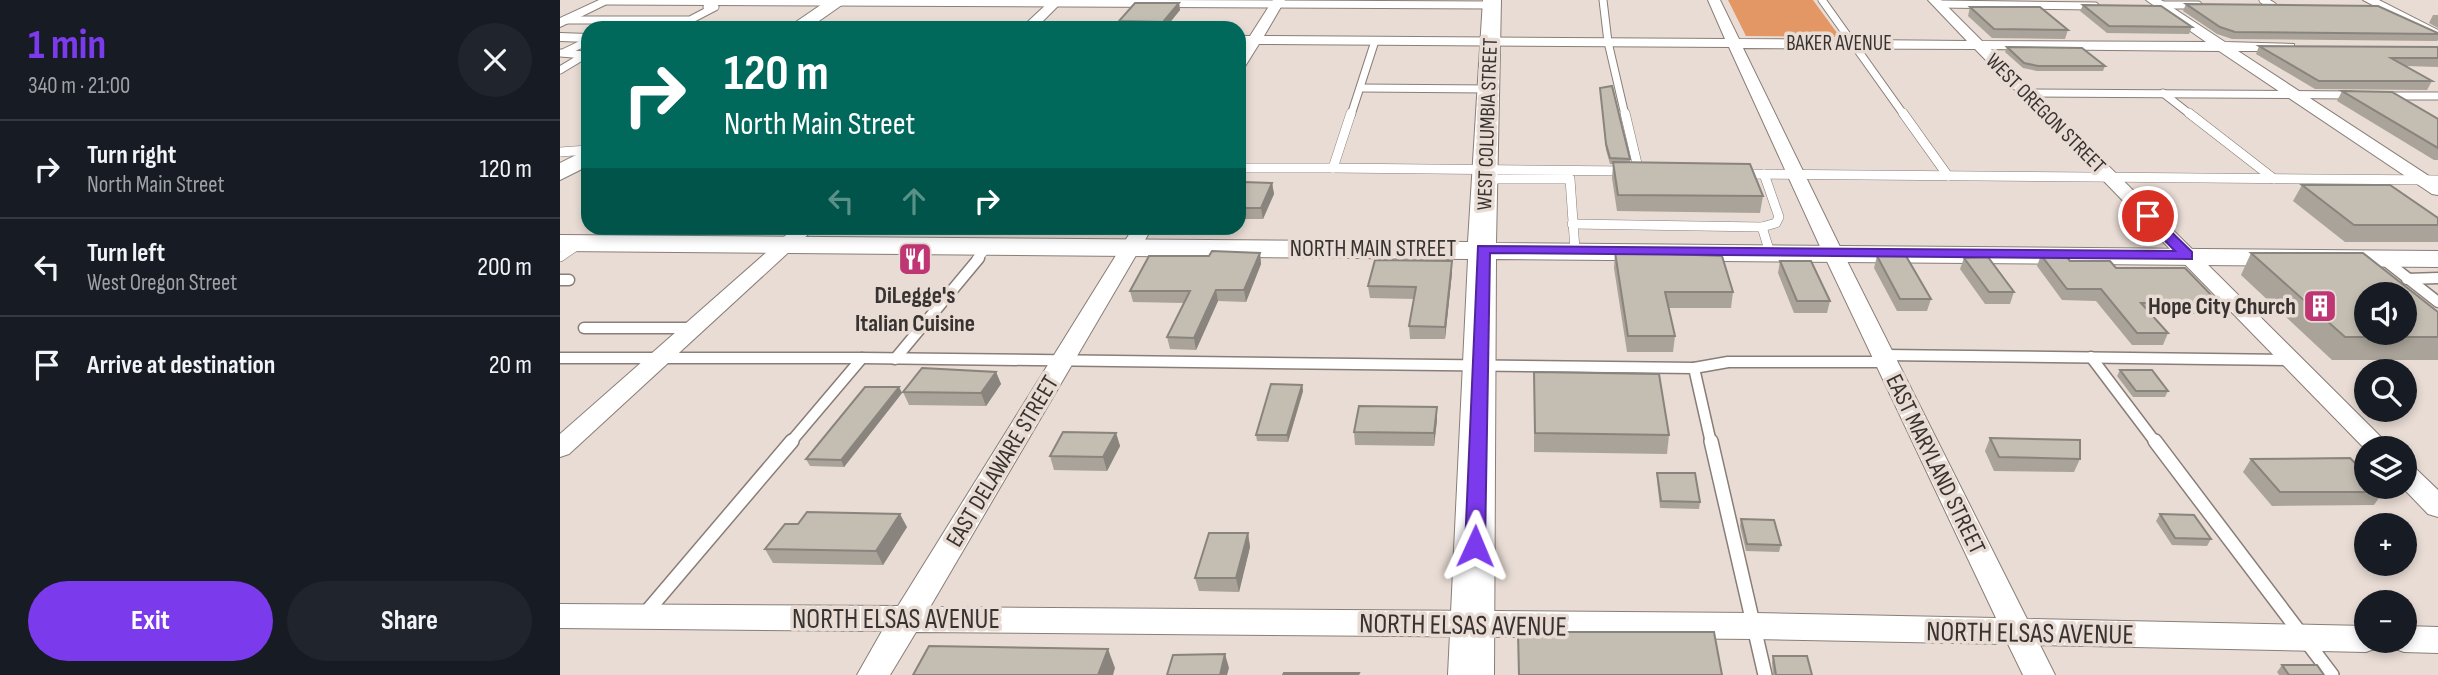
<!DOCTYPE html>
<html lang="en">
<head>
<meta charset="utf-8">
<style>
	:root { --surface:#171b24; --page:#20242c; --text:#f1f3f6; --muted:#9ea1a6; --line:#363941; --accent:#7c3aed }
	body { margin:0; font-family:"Sofia Sans Condensed",sans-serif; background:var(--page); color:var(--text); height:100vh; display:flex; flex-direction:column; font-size:26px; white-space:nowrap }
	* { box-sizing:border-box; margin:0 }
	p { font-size:23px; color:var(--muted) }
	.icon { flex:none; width:38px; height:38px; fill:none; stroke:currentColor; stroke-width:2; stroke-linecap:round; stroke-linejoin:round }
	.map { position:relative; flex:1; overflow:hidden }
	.sheet { display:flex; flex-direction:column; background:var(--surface); width:560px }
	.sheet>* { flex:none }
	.banner { position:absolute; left:21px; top:21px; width:665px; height:214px; border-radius:21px; box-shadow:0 4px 10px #0003; background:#00695c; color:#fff; overflow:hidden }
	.fabs { position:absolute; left:1794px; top:282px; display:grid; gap:14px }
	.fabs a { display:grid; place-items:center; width:63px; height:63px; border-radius:50%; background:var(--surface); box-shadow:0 4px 10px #0003; font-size:35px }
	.pin { position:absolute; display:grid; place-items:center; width:60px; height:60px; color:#fff; margin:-30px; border:4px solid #fff; border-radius:50%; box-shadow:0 2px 7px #0007 }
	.me { position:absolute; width:77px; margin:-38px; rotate:1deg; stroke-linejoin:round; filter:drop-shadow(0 0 5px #0008) }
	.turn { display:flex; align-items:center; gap:24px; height:147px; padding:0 28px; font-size:32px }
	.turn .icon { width:91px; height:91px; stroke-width:2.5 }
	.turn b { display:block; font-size:49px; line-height:60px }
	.lanes { display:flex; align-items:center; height:66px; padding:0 28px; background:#0003; justify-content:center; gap:35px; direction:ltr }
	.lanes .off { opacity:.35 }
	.round { display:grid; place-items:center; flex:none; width:74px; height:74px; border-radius:37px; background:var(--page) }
	.overview { display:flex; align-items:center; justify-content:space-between; height:119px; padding:0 28px }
	h1 { font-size:42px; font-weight:700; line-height:52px; color:var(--accent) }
	.cta { display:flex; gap:14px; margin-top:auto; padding:14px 28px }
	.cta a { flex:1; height:80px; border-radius:42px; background:var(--accent); color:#fff; font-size:28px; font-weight:700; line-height:80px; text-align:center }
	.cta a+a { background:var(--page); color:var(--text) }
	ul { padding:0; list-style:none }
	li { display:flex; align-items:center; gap:21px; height:98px; padding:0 28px; border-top:2px solid var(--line) }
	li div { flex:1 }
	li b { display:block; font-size:26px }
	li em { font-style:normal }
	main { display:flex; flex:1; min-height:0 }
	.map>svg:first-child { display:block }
	.green { fill:#e39765 }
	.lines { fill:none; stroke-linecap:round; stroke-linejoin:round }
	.lane-far3-casing { stroke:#897e77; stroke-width:9 }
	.lane-far2-casing { stroke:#897e77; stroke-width:10 }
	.lane-far1-casing { stroke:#897e77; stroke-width:13 }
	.lane-casing { stroke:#897e77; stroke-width:16 }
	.street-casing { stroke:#897e77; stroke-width:2 }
	.secondary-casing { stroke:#897e77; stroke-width:2 }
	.lane-far3 { stroke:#fff; stroke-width:7 }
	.lane-far2 { stroke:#fff; stroke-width:9 }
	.lane-far1 { stroke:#fff; stroke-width:10 }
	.lane { stroke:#fff; stroke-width:13 }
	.street { fill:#fff; fill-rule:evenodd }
	.secondary { fill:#fff; fill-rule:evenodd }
	.wall { fill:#a9a399 }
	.shaded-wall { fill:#89847d }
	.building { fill:#c4bdb2; stroke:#89847d; stroke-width:2; fill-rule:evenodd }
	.route { fill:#7c3aed; stroke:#51269a; stroke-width:2 }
	.labels { text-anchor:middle; stroke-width:7; stroke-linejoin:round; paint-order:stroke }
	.far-street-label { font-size:21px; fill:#383330; stroke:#e8dcd4 }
	.street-label { font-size:24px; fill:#383330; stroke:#e8dcd4 }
	.poi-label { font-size:24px; font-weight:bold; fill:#383330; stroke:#e8dcd4 }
	.near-street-label { font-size:28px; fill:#383330; stroke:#e8dcd4 }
</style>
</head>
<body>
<main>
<section class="sheet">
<div class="overview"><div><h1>1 min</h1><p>340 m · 21:00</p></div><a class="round"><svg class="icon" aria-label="close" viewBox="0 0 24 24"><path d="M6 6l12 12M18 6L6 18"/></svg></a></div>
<ul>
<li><svg class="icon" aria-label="right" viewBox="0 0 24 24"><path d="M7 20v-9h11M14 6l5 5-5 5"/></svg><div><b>Turn right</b><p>North Main Street</p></div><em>120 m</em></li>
<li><svg class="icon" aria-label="left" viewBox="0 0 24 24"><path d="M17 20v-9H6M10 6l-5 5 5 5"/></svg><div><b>Turn left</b><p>West Oregon Street</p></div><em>200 m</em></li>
<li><svg class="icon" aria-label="arrive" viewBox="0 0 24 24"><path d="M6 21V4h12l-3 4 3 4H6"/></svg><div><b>Arrive at destination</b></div><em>20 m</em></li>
</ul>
<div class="cta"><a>Exit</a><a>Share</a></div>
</section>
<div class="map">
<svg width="1878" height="675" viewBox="0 0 1878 675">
	<rect width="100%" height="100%" fill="#e8dcd4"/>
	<path class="green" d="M 1168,0 L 1253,0 L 1280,37 L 1186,36 Z"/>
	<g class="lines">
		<g class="lane-far3-casing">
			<g id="lane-far3">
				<path d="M 1043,0 L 1048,42 L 1065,115"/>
				<path d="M 1262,0 L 1344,115"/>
				<path d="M 1703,0 L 1713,6"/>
				<path d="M 47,1 L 931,5"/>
				<path d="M 1378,4 L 1535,6"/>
				<path d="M 1599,5 L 1638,5"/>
				<path d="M 5,20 L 130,20 L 155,7 L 147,7"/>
				<path d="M 5,52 L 28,41"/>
				<path d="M 0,53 L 25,55 L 0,70"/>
				<path d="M 801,88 L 928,89"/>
				<path d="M 1466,93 L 1791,95"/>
				<path d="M 1603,93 L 1631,115"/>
				<path d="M 1825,96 L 1878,96"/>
				<path d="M 791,115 L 815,41"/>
			</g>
		</g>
		<g class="lane-far2-casing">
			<g id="lane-far2">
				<path d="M 791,113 L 773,168 L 1067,171"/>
				<path d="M 1065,113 L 1079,172"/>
				<path d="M 1343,113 L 1388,176"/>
				<path d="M 1629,113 L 1714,179"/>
				<path d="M 0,152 L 28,150"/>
				<path d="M 679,168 L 773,168"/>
				<path d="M 1181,174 L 1878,180"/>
				<path d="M 924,179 L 1010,179 L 1015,250"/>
				<path d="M 1012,224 L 1202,227 L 1210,253"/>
				<path d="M 1202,227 L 1216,223 L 1219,217 L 1204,174"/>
				<path d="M 0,257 L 19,244"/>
				<path d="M 417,259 L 428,246"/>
			</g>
		</g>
		<g class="lane-far1-casing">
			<g id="lane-far1">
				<path d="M 1822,258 L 1878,302"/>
				<path d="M 1847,279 L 1878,278"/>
				<path d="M 0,280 L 9,280"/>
				<path d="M 24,328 L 132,328"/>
				<path d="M 1323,355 L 1730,360"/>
				<path d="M 1531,357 L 1596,443"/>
				<path d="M 0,358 L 302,358 L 1134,368 L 1151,443"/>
				<path d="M 335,359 L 419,258"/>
				<path d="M 1134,368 L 1168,362 L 1326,362"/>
				<path d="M 230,443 L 302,358"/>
			</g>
		</g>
		<g class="lane-casing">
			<g id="lane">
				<path d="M 1151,441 L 1205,675"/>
				<path d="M 1595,441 L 1772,675"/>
				<path d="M 84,615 L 232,441"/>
			</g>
		</g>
		<g class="street-casing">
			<g id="street">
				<path d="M 39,0 L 55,0 L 0,27 L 0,18 Z"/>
				<path d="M 491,0 L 504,0 L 476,28 L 461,28 Z"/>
				<path d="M 713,0 L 725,0 L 704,36 L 1165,39 L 1148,0 L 1160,0 L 1179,39 L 1407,41 L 1368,0 L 1381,0 L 1422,41 L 1646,42 L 1586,0 L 1601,0 L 1665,42 L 1734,44 L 1734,50 L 1729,51 L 1678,51 L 1878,182 L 1878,195 L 1872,194 L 1659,51 L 1431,49 L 1832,448 L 1806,448 L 1806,450 L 1415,49 L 1183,48 L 1283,253 L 1467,619 L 1806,626 L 1806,640 L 1821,640 L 1817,648 L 1806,652 L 1480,645 L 1495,675 L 1463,675 L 1448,644 L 1194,639 L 356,632 L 330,675 L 297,675 L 322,631 L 0,628 L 0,604 L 338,606 L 573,228 L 592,228 L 370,607 L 1194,613 L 1436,618 L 1263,253 L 1169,47 L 699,44 L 684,68 L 679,69 L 679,53 L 685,44 L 679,44 L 679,36 L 690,36 Z"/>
				<path d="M 1803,0 L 1819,0 L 1878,30 L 1878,39 Z"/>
				<path d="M 0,33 L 28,34 L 28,42 L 0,41 Z"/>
				<path d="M 234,228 L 255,228 L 9,454 L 0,457 L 0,434 Z"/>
				<path d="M 1844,464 L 1853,466 L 1878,490 L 1878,517 L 1868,514 L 1841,486 L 1844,486 Z"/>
				<path d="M 1844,626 L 1878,627 L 1878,653 L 1844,652 L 1833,648 L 1829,640 L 1844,640 Z"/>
			</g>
		</g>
		<g class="secondary-casing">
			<g id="secondary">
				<path d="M 268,0 L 289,0 L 249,28 L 227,28 Z"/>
				<path d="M 923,0 L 941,0 L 936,243 L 1878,251 L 1878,267 L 936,259 L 934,675 L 888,675 L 908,259 L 0,251 L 0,235 L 908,242 Z"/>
				<path d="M 28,149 L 28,166 L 0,180 L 0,163 Z"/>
			</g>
		</g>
		<use href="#lane-far3" class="lane-far3"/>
		<use href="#lane-far2" class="lane-far2"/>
		<use href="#lane-far1" class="lane-far1"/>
		<use href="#lane" class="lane"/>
		<use href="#street" class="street"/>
		<use href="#secondary" class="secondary"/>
	</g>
	<g class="wall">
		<path d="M 619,3 L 620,10 L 606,28 L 560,28 L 559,21 Z"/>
		<path d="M 1626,4 L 1878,33 L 1878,40 L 1877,41 L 1672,39 L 1657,34 L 1623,11 Z"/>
		<path d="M 1523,5 L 1632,27 L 1629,34 L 1547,33 L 1520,11 Z"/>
		<path d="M 1410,7 L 1508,30 L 1505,39 L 1432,38 L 1408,16 Z"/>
		<path d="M 1873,15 L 1878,15 L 1878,28 L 1869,23 Z"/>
		<path d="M 1699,46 L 1878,47 L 1878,67 L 1846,66 L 1872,81 L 1867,90 L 1755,89 L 1696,54 Z"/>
		<path d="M 1447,47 L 1545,66 L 1543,71 L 1477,71 L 1463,68 L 1445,52 Z"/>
		<path d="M 1040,88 L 1070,159 L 1070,163 L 1203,196 L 1200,213 L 1057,211 L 1052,178 L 1053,164 L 1050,164 L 1046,150 Z"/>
		<path d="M 1782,91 L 1878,119 L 1878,160 L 1874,160 L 1777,101 Z"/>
		<path d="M 712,183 L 714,194 L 703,219 L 679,219 L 679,190 Z"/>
		<path d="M 1742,185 L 1878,218 L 1878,242 L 1785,242 L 1733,201 Z"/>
		<path d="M 1055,252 L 1173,292 L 1171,308 L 1109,308 L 1115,336 L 1113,352 L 1067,352 L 1054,268 Z"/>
		<path d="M 700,253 L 701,264 L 686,302 L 658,301 L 636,350 L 610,349 L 607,337 L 624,303 L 573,302 L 570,291 L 649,256 Z"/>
		<path d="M 1691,253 L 1878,312 L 1878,360 L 1772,360 L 1681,275 Z"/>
		<path d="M 1481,255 L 1510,261 L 1556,268 L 1659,303 L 1653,314 L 1591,314 L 1608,333 L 1603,345 L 1572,345 L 1536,301 L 1502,300 L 1477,266 Z"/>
		<path d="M 1317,256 L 1371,299 L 1367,311 L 1337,311 L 1314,268 Z"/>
		<path d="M 1404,258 L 1454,292 L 1450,304 L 1425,304 L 1400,269 Z"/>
		<path d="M 1220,261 L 1270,301 L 1267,313 L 1234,313 L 1218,273 Z"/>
		<path d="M 892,273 L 885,339 L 850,339 L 849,326 L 854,299 L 810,298 L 808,286 Z"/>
		<path d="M 1560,370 L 1608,391 L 1605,397 L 1573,397 L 1557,376 Z"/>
		<path d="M 436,372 L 441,384 L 426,406 L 349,405 L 343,392 Z"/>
		<path d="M 974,372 L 1109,435 L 1107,454 L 974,452 Z"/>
		<path d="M 742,385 L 743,391 L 728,442 L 697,441 L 696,435 Z"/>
		<path d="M 339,387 L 342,393 L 284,467 L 250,466 L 246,459 Z"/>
		<path d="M 877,407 L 877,420 L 874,446 L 795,445 L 794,432 Z"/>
		<path d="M 556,433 L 560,446 L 547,471 L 494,470 L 490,456 Z"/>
		<path d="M 1430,438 L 1520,459 L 1514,472 L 1434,471 L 1425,451 Z"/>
		<path d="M 1691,459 L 1823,492 L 1814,505 L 1712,506 L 1683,472 Z"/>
		<path d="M 1097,473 L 1140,502 L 1139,509 L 1100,508 L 1097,480 Z"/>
		<path d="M 1600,514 L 1651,539 L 1647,546 L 1612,545 L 1596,521 Z"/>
		<path d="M 1181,519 L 1221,545 L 1219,552 L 1186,551 L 1180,526 Z"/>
		<path d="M 347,527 L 323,565 L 213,563 L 205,549 Z"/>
		<path d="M 688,533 L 690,547 L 679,592 L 639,591 L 635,578 Z"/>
		<path d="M 1213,656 L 1252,675 L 1213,675 L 1212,663 Z"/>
		<path d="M 1722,665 L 1764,675 L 1719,675 L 1717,672 Z"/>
	</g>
	<g class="shaded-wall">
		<path d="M 619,3 L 620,10 L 605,28 L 603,22 Z"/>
		<path d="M 712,183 L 714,194 L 703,219 L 701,208 Z"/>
		<path d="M 700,253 L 701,264 L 686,302 L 684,290 Z"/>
		<path d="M 892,261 L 892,273 L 885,339 L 885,327 Z"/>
		<path d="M 656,290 L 658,301 L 636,350 L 634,338 Z"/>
		<path d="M 436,372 L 441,384 L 426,406 L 421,393 Z"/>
		<path d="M 742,385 L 743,391 L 728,442 L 727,435 Z"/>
		<path d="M 339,387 L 342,393 L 284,467 L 281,460 Z"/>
		<path d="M 877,407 L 877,420 L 874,446 L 874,433 Z"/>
		<path d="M 556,433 L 560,446 L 547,471 L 543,457 Z"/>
		<path d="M 340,514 L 347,527 L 323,565 L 316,551 Z"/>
		<path d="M 688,533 L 690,547 L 679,592 L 676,578 Z"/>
		<path d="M 548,649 L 555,668 L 553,675 L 538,675 Z"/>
		<path d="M 665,654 L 669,668 L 667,675 L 660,675 Z"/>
	</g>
	<g class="building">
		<path d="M 575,3 L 619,3 L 603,22 L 559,21 Z"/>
		<path d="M 1626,4 L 1818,6 L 1878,33 L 1878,34 L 1675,32 L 1660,27 Z"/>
		<path d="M 1523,5 L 1601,6 L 1632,27 L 1549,26 Z"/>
		<path d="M 1410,7 L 1480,7 L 1508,30 L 1434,29 Z"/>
		<path d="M 1699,46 L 1878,47 L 1878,58 L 1831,58 L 1872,81 L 1759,81 Z"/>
		<path d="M 1447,47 L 1522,48 L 1545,66 L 1478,66 L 1464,63 Z"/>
		<path d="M 1052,86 L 1070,159 L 1050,158 L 1046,144 L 1040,88 Z"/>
		<path d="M 1782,91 L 1832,92 L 1878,119 L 1878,148 Z"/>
		<path d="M 1053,162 L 1190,164 L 1203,196 L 1058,195 Z"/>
		<path d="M 683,182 L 712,183 L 701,208 L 679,208 L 679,190 Z"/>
		<path d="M 1742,185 L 1830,185 L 1878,218 L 1878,225 L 1794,225 Z"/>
		<path d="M 652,251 L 700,253 L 684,290 L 656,290 L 634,338 L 607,337 L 630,291 L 570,291 L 589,256 L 649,256 Z"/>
		<path d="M 1055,252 L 1162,256 L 1173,292 L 1105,292 L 1115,336 L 1068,336 Z"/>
		<path d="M 1691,253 L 1803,253 L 1878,312 L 1878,337 L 1785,337 ZM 1806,294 L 1844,294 L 1844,332 L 1806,332 Z"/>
		<path d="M 1481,255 L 1505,255 L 1510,261 L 1550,261 L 1556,268 L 1625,268 L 1659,303 L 1581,303 L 1608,333 L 1577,333 L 1541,289 L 1507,289 Z"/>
		<path d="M 1317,256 L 1346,256 L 1371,299 L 1340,299 Z"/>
		<path d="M 1428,257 L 1454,292 L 1429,292 L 1404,258 Z"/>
		<path d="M 815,260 L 892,261 L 885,327 L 849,326 L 856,287 L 808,286 Z"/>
		<path d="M 1220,261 L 1251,261 L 1270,301 L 1237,301 Z"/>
		<path d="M 362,368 L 436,372 L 421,393 L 343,392 Z"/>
		<path d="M 1560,370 L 1592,370 L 1608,391 L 1576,391 Z"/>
		<path d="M 974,372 L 1099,374 L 1109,435 L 975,433 Z"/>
		<path d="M 711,384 L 742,385 L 727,435 L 696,435 Z"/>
		<path d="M 305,387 L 339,387 L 281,460 L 246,459 Z"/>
		<path d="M 799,406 L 877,407 L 874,433 L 794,432 Z"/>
		<path d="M 503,432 L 556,433 L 543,457 L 490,456 Z"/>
		<path d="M 1430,438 L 1520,440 L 1520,459 L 1439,457 Z"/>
		<path d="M 1790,458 L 1806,474 L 1806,486 L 1818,486 L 1823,492 L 1720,492 L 1691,459 Z"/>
		<path d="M 1097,473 L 1135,473 L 1140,502 L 1101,501 Z"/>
		<path d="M 247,512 L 340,514 L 316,551 L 205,549 L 225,524 L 238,524 Z"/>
		<path d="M 1600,514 L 1634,515 L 1651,539 L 1615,538 Z"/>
		<path d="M 1181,519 L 1214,520 L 1221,545 L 1187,544 Z"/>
		<path d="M 649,533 L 688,533 L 676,578 L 635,578 Z"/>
		<path d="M 958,632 L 1154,632 L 1162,675 L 959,675 Z"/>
		<path d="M 369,646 L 548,649 L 538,675 L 353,675 Z"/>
		<path d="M 665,654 L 660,675 L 607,675 L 613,655 Z"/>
		<path d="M 1213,656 L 1247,656 L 1252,675 L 1216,675 Z"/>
		<path d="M 1722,665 L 1757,665 L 1764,675 L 1729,675 Z"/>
		<path d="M 724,673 L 799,673 L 798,675 L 723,675 Z"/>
	</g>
	<path class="route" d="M 1588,212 L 1593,214 L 1632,252 L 1632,259 L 930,253 L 925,546 L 922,552 L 915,554 L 908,552 L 905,546 L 918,246 L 1615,251 L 1581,216 Z"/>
	<defs>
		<g id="restaurant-square" transform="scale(1.75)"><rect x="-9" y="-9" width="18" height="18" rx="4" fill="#be3673" stroke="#e8dcd4"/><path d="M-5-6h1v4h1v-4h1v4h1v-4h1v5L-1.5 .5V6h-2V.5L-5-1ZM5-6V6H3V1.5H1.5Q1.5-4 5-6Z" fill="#fff"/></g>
		<g id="building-square" transform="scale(1.75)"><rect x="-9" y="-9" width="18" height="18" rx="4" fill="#be3673" stroke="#e8dcd4"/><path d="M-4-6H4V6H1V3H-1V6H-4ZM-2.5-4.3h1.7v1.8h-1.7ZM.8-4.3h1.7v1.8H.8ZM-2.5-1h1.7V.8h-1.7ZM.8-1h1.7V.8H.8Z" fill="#fff"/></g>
	</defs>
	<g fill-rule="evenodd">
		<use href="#restaurant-square" x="355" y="259"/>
		<use href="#building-square" x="1760" y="306"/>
	</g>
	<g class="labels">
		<g class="far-street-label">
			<text x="1279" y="50">BAKER AVENUE</text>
			<text transform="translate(1486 113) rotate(45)" y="7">WEST OREGON STREET</text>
			<text transform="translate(927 124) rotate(-88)" y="7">WEST COLUMBIA STREET</text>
		</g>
		<g class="street-label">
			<text x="813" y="256">NORTH MAIN STREET</text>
			<text transform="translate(442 461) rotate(-59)" y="8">EAST DELAWARE STREET</text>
			<text transform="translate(1376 464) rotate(64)" y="8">EAST MARYLAND STREET</text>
		</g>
		<g class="poi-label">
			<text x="355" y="303">DiLegge's<tspan x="355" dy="28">Italian Cuisine</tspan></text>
			<text x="1736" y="314" text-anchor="end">Hope City Church</text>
		</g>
		<g class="near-street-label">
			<text x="336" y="628">NORTH ELSAS AVENUE</text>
			<text transform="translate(903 624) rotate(1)" y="10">NORTH ELSAS AVENUE</text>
			<text transform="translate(1470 632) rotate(1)" y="10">NORTH ELSAS AVENUE</text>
		</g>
	</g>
</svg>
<div class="fabs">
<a><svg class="icon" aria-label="sound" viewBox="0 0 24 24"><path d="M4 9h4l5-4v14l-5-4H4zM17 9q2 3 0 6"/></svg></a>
<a><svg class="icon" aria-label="search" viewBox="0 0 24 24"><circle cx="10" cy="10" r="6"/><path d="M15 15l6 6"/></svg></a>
<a><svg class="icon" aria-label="layers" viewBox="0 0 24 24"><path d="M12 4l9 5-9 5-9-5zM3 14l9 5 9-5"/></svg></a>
<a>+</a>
<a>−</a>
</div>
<div class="pin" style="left:1588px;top:216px;background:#d93025"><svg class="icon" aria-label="arrive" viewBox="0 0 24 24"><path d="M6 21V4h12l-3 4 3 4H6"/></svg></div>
<svg class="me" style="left:915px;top:546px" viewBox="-20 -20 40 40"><path d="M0-17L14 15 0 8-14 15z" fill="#7c3aed" stroke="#fff" stroke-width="4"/></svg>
<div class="banner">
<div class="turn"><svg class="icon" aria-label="right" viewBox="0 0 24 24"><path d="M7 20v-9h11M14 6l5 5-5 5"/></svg><div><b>120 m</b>North Main Street</div></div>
<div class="lanes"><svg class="icon off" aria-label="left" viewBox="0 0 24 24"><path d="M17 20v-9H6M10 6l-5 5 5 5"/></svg><svg class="icon off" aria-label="ahead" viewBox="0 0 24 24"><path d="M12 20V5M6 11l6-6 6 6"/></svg><svg class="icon" aria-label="right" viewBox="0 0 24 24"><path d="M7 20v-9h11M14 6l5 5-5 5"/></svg></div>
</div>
</div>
</main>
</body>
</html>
